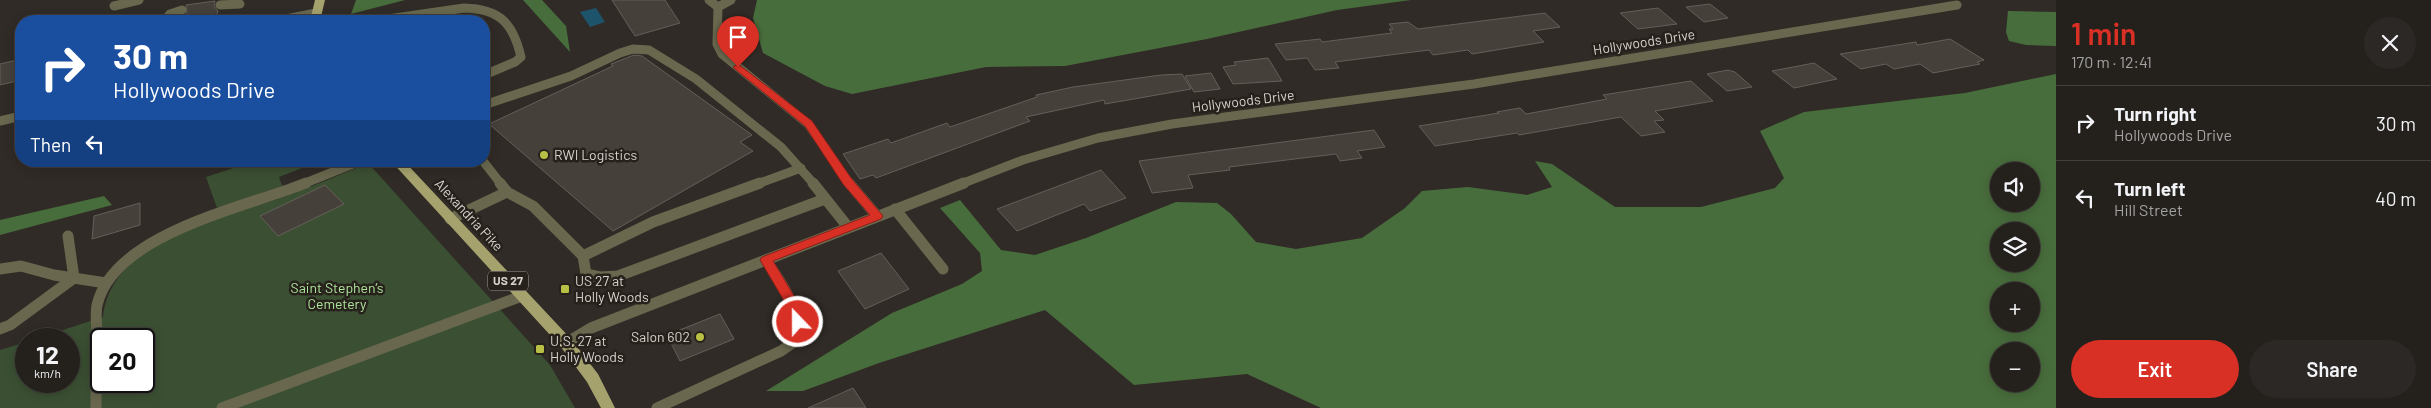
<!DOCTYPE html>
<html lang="en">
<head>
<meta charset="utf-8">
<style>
	:root { --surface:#24201c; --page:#2c2825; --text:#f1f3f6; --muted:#a3a3a3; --line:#413e3b; --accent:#d93025 }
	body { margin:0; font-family:Barlow,sans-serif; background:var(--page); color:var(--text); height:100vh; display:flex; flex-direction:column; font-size:19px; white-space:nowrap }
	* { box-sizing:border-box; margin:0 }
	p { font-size:16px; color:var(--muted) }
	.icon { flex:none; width:28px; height:28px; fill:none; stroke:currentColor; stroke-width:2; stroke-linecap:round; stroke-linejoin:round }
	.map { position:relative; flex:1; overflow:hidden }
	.drawer { display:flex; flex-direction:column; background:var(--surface); width:375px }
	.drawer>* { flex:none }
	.banner { position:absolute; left:15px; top:15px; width:475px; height:152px; border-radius:20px; box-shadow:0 2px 12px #0003,0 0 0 1px var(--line); background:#1a4fa0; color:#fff; overflow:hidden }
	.tools { position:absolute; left:1990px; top:162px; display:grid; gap:10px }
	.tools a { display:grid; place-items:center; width:50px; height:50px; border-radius:50%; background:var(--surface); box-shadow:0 2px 12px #0003,0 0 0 1px var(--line); font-size:25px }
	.speed { position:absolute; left:15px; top:328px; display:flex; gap:10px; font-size:25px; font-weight:700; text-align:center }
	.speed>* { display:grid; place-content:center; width:65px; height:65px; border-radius:50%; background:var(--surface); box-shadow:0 2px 12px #0003,0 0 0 1px var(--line); line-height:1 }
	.speed small { font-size:12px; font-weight:400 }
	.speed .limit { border:2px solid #111; border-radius:8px; background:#fff; color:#111 }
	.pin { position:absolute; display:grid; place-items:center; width:42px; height:42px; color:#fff; margin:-51px -21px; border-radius:50% 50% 50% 0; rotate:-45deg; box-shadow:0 0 5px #0007 }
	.pin .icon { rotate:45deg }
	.me { position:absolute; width:55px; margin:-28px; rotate:338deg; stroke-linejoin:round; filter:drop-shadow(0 0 4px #0008) }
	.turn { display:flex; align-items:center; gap:18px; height:105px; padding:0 15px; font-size:22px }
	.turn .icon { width:65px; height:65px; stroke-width:2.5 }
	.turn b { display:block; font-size:35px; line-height:42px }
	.then { display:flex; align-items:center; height:48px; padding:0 15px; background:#0003; gap:10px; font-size:19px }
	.round { display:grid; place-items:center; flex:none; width:52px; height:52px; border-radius:26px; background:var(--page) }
	.overview { display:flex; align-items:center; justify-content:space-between; height:85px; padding:0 15px }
	h1 { font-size:30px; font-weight:600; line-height:38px; color:var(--accent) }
	.primary-button { display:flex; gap:10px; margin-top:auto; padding:10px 15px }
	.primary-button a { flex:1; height:58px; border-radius:30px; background:var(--accent); color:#fff; font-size:20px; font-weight:600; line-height:58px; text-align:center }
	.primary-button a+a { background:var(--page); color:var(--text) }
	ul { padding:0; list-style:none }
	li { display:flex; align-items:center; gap:15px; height:75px; padding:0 15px; border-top:1px solid var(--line) }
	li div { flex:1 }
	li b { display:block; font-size:19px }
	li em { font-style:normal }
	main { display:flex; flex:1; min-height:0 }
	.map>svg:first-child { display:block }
	.green { fill:#3b5033; fill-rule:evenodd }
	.forest { fill:#486d3c; fill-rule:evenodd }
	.water { fill:#1d536b }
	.building { fill:#46403b; stroke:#655f59 }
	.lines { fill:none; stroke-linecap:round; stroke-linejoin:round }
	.service-far1 { stroke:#69684e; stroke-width:9 }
	.service { stroke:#69684e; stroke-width:11 }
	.minor-far1 { stroke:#69684e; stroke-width:9 }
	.minor { stroke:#69684e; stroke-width:11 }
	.primary { fill:#a5a26d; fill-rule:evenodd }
	.route { fill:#d93025; stroke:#8d1f18 }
	.poi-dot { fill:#bac045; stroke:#27211c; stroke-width:2 }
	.labels { text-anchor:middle; stroke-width:5; stroke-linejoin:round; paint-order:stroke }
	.shield { fill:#27211c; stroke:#a29d99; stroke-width:1 }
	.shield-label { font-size:12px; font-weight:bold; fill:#d6d2ce }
	.street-label { font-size:14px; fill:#d6d2ce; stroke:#27211c }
	.poi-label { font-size:14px; fill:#d6d2ce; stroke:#27211c; text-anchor:start }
	.park-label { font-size:14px; fill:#ade59a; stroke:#27211c }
</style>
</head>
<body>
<main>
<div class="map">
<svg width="2056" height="408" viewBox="0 0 2056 408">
	<rect width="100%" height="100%" fill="#302b26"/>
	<g class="green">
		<path d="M 255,161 L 320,161 L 279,177 L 282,186 L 217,208 L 206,177 Z"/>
		<path d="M 368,163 L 550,365 L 575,408 L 0,408 L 0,350 L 26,342 L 26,381 L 69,381 L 69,339 L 35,339 L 103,317 C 111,238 226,218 286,196 C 314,186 341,174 368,163 ZM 101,339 L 144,339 L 144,381 L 101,381 Z"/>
	</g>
	<g class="forest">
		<path d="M 356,0 L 405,0 L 351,14 Z"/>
		<path d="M 523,0 L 542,0 L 566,26 L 570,52 Z"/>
		<path d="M 757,0 L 1411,0 L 1337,10 L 1207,39 L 1065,66 L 986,67 L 852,94 L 825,86 L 763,53 L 753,18 Z"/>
		<path d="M 2008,11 L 2056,12 L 2056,46 L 2026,45 L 2009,41 L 2006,32 Z"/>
		<path d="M 2056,74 L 2056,408 L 1321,408 L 1247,374 L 1134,385 L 1045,310 L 879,363 L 803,391 L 766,391 L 892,313 L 962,284 L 982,271 L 980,253 L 940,208 L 960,200 L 1001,250 L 1035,255 L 1086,238 L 1176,202 L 1217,203 L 1231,214 L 1256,242 L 1296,249 L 1362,238 L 1405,208 L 1422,191 L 1468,187 L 1527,195 L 1552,187 L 1535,161 L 1552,164 L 1615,207 L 1701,207 L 1775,188 L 1784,178 L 1760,131 L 1804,112 L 1965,93 ZM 2031,171 L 2031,204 L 1999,204 L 1999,171 ZM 2031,231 L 2031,264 L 1999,264 L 1999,231 ZM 2031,291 L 2031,324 L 1999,324 L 1999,291 ZM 2031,351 L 2031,384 L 1999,384 L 1999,351 Z"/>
		<path d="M 104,196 L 112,205 L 0,235 L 0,220 Z"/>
	</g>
	<path class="water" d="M 596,8 L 605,22 L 590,27 L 580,12 Z"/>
	<g class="building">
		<path d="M 612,0 L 665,0 L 680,23 L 635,36 Z"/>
		<path d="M 215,1 L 214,6 L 218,11 L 214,21 L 177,21 L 178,18 L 187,14 L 186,5 Z"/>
		<path d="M 1710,4 L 1728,18 L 1704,22 L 1686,7 Z"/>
		<path d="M 1658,8 L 1677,24 L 1638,29 L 1620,13 Z"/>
		<path d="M 1545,13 L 1560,27 L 1533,31 L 1544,42 L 1472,54 L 1468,50 L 1433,55 L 1429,50 L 1335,62 L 1339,68 L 1315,70 L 1307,58 L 1286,60 L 1275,44 L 1320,39 L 1322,42 L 1392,33 L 1389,29 L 1393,29 L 1389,24 L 1408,22 L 1418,29 Z"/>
		<path d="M 1950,39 L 1984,60 L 1977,62 L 1980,64 L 1933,73 L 1920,64 L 1894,69 L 1886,64 L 1861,69 L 1840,54 L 1916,42 L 1917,45 Z"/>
		<path d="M 634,55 L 642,56 L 752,135 L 740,142 L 753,151 L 613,231 L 489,124 L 613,66 L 611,64 Z"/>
		<path d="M 1268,58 L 1282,81 L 1233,84 L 1223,67 L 1236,65 L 1234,62 Z"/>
		<path d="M 21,59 L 21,80 L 0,85 L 0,64 Z"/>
		<path d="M 1814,63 L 1837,79 L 1794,88 L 1772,71 Z"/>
		<path d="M 1728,70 L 1735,72 L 1752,87 L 1727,91 L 1707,74 Z"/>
		<path d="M 1211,73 L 1220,89 L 1194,92 L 1185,76 Z"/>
		<path d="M 1182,74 L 1191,89 L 1105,104 L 1104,100 L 1026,117 L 1030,121 L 876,178 L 873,175 L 860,179 L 843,154 L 888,139 L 891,143 L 947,123 L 950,127 L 1037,97 L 1036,95 L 1073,87 L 1161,75 Z"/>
		<path d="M 1691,81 L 1713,101 L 1655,111 L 1664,120 L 1654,121 L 1665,132 L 1641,136 L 1621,117 L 1519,135 L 1517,133 L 1435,146 L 1419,126 L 1499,113 L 1497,112 L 1520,108 L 1526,114 L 1607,99 L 1603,95 Z"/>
		<path d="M 1374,130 L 1385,147 L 1357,151 L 1362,158 L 1340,161 L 1336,154 L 1229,167 L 1230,170 L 1188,175 L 1193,188 L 1152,193 L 1139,161 Z"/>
		<path d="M 1101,170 L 1126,198 L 1090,211 L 1084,204 L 1017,231 L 997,209 Z"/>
		<path d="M 325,185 L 344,204 L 278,236 L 260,216 Z"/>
		<path d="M 140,203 L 140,225 L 92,239 L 94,216 Z"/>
		<path d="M 881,253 L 909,289 L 865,309 L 838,271 Z"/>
		<path d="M 720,314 L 734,339 L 680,361 L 667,335 Z"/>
		<path d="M 853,388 L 866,408 L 808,408 Z"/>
	</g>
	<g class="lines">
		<g class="service-far1">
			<path d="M 220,5 L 240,4"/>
			<path d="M 114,6 L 139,0"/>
			<path d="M 164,21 L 170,14 L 182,10"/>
			<path d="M 276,21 L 316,13"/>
			<path d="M 374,21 L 464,8 C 500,9 513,23 521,57 L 515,62 L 484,75"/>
			<path d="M 484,105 L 571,76 L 620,53 L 633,49 L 649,50 L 696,79 L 781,147 L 814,184"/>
			<path d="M 483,161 L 501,184"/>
			<path d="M 757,184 L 801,168"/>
		</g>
		<g class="service">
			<path d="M 500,183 L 507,192 L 533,206 L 583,256"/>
			<path d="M 760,183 L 653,222 L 583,256 L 586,274 L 600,277 L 618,276 L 825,199"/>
			<path d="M 813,183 L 848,227"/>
			<path d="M 895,209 L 943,269"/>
			<path d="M 450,219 L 507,192"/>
			<path d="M 68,236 L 74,278"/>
			<path d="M 0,269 L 21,266 L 54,275 L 106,283"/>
			<path d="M 0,329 L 10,325 L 74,278"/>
			<path d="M 222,408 L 522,296"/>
			<path d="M 657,408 L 781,351 L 794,342 C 802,309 783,286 766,260"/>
		</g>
		<g class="minor-far1">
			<path d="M 709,0 L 718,7"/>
			<path d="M 718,7 L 717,44 L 722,54 L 808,124 L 850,184"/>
			<path d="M 718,7 L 731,0"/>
			<path d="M 0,121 L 21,116"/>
			<path d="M 303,184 L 360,161"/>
			<path d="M 961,184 L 1023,160 L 1098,138 L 1172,124 L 1474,84 L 1957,5"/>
		</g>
		<g class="minor">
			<path d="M 849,183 L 877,216"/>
			<path d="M 566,343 L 591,328 L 964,183"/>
			<path d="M 96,408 C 96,384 96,360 97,336 C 97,326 95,315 97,305 C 114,233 247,207 306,183"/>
		</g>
		<g class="primary">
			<path d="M 315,0 L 325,0 L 320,21 L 310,21 Z"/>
			<path d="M 391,161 L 404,161 L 571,339 L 598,374 L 615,408 L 601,408 L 587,382 L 561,347 Z"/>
		</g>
	</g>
	<path class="route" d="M 738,64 L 812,121 L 851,178 L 883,216 L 881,219 L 773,261 L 802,309 L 805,322 L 798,326 L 794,325 L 789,309 L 760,260 L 762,257 L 870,215 L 843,184 L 805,126 L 735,69 L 733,67 Z"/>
	<g class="poi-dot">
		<circle cx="544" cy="155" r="5"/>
		<rect x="560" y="284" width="10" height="10" rx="2.5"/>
		<circle cx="700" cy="337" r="5"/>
		<rect x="535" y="344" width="10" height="10" rx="2.5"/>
	</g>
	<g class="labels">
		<rect class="shield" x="488" y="271.5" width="40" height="19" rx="4"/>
		<g class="shield-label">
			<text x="508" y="285">US 27</text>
		</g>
		<g class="street-label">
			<text transform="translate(1644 42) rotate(-9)" y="5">Hollywoods Drive</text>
			<text transform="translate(1243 101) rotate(-7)" y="5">Hollywoods Drive</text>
			<text transform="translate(469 215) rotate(47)" y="5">Alexandria Pike</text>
		</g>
		<g class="poi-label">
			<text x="554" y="160">RWI Logistics</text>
			<text x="575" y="286">US 27 at<tspan x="575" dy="16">Holly Woods</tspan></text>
			<text x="690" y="342" text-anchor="end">Salon 602</text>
			<text x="550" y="346">U.S. 27 at<tspan x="550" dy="16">Holly Woods</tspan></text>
		</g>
		<g class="park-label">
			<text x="337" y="293">Saint Stephen’s<tspan x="337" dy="16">Cemetery</tspan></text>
		</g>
	</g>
</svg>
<div class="tools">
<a><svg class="icon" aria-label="sound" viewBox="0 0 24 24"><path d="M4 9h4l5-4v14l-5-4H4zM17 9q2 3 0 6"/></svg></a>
<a><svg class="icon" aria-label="layers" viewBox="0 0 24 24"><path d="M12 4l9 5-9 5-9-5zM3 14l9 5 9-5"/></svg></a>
<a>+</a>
<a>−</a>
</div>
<div class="speed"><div>12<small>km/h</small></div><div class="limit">20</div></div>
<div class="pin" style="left:738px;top:67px;background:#d93025"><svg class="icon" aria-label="arrive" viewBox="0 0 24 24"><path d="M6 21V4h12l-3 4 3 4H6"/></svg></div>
<svg class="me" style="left:798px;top:322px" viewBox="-20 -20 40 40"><circle r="17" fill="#d93025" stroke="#fff" stroke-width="3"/><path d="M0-11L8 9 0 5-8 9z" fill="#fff"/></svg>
<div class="banner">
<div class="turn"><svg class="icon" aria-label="right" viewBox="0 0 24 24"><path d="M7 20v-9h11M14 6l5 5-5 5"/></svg><div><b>30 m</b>Hollywoods Drive</div></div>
<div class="then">Then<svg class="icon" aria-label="left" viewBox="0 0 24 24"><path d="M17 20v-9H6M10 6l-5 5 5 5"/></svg></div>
</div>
</div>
<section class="drawer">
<div class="overview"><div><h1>1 min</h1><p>170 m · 12:41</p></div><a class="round"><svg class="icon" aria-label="close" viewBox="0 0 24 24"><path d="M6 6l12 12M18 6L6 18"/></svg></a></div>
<ul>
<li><svg class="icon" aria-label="right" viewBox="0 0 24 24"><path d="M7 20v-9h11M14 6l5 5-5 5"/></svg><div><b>Turn right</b><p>Hollywoods Drive</p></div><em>30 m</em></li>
<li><svg class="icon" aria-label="left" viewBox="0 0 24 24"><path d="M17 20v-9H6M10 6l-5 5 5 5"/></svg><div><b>Turn left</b><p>Hill Street</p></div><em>40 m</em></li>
</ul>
<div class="primary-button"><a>Exit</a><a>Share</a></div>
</section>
</main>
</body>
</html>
